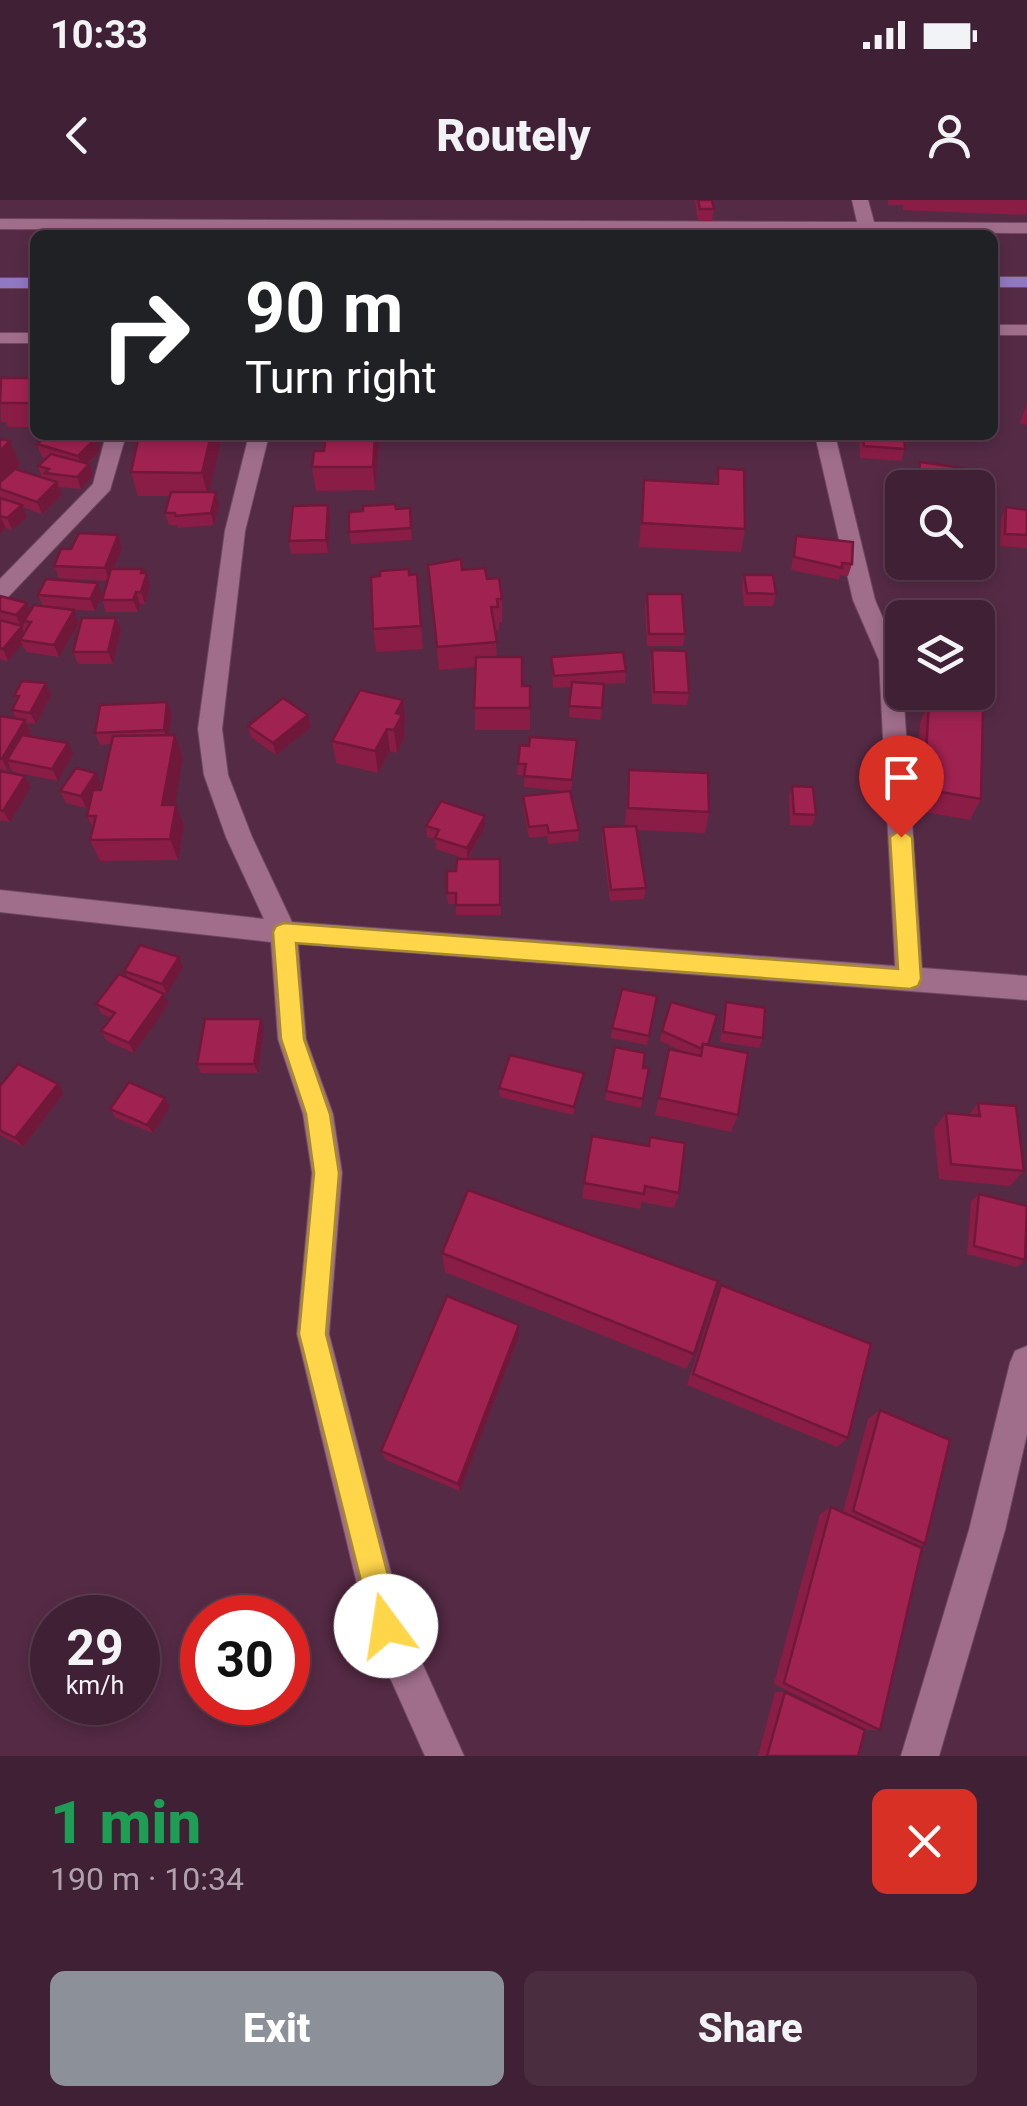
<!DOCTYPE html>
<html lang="en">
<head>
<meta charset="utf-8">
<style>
	:root { --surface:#402034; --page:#4b2d40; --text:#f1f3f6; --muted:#aea3ac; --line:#593e4f; --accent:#8c9099 }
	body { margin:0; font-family:Roboto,sans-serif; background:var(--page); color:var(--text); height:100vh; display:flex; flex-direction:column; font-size:38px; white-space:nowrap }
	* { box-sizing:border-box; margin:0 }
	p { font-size:32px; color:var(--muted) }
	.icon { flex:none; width:55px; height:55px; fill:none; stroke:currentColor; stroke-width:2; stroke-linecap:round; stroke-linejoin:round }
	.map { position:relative; height:1556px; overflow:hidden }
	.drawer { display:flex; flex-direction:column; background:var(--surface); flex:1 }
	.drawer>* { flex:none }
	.guide { position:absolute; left:30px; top:30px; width:968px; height:210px; border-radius:15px; box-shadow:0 5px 15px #0003,0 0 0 2px var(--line); background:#202124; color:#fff; overflow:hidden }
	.controls { position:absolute; left:885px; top:270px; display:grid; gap:20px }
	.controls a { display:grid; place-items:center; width:110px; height:110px; border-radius:15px; background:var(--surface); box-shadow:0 5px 15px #0003,0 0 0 2px var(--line); font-size:50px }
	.speed { position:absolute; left:30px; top:1395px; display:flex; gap:20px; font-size:50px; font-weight:700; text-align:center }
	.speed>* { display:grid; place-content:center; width:130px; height:130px; border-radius:50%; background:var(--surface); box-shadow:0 5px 15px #0003,0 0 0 2px var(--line); line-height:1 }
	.speed small { font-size:25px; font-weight:400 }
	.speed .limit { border:15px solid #d22; background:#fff; color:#111 }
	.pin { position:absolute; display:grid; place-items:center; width:85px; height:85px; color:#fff; margin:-102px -42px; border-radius:50% 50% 50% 0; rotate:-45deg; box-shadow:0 0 10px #0007 }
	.pin .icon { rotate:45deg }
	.me { position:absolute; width:110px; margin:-55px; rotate:346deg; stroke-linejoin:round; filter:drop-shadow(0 0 8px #0008) }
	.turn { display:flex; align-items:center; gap:35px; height:210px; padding:0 50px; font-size:45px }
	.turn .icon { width:130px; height:130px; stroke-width:2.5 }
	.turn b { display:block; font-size:70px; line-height:85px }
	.round { display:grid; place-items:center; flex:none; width:105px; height:105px; border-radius:15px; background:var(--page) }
	.overview { display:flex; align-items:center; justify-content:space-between; height:170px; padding:0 50px }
	h1 { font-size:60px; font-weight:800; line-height:75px; color:#1e9e55 }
	.cta { display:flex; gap:20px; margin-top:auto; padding:20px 50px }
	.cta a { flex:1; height:115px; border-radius:15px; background:var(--accent); color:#fff; font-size:40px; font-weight:800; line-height:115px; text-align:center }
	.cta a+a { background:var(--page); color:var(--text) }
	.status { display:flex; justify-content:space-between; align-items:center; height:70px; padding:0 50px; background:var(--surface); direction:ltr }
	.status svg { height:28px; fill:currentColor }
	header { display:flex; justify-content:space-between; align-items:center; height:130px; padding:0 50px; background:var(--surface); font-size:45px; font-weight:800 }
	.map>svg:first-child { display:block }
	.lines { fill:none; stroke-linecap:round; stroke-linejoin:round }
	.minor-casing { stroke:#6e4960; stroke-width:2 }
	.primary-casing { stroke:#6e4960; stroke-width:2 }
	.minor { fill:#a06e8b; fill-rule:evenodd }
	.primary { fill:#9078c3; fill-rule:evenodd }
	.wall { fill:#8a1d46 }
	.shaded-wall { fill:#701839 }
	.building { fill:#a02251; stroke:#701839; stroke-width:2.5 }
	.route { fill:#ffd54a; stroke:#a68a30; stroke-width:2.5 }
</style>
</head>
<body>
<div class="status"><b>10:33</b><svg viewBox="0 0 49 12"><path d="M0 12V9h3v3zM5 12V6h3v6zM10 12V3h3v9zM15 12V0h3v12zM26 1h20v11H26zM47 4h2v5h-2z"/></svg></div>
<header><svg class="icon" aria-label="back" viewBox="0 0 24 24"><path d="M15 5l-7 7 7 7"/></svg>Routely<svg class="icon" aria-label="person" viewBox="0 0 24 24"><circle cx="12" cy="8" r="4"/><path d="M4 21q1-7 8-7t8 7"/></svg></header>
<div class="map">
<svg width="1027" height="1556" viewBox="0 0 1027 1556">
	<rect width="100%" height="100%" fill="#552a45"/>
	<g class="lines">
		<g class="minor-casing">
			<g id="minor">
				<path d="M 852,0 L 868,0 L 874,22 L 1027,23 L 1027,33 L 0,29 L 0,19 L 857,22 Z"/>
				<rect x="992" y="125" width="35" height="10"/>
				<rect x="0" y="133" width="35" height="10"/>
				<path d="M 106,235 L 126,235 L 110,290 L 8,397 L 0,399 L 0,379 L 93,284 Z"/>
				<path d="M 249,235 L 269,235 L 245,331 L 222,529 L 228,575 L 252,637 L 292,722 L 895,766 L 879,460 L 853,400 L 815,235 L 835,235 L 875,400 L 901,460 L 922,768 L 1027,776 L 1027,800 L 298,744 L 306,839 L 333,914 L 342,973 L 329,1134 L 404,1423 L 464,1556 L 425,1556 L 367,1426 L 297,1134 L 312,973 L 303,914 L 278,839 L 271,742 L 0,712 L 0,690 L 264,719 L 226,637 L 204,575 L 198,529 L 225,331 Z"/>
				<path d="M 1027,1146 L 1027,1234 L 1005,1330 L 939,1556 L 901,1556 L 969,1330 L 1010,1163 L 1015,1151 Z"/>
			</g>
		</g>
		<g class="primary-casing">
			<g id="primary">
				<rect x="992" y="77" width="35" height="10"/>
				<rect x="0" y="78" width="35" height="10"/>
			</g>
		</g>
		<use href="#minor" class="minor"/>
		<use href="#primary" class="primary"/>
	</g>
	<g class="wall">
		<path d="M 695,0 L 712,0 L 714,9 L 712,21 L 698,21 Z"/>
		<path d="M 888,0 L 1027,0 L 1027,10 L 1026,15 L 903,10 L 903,5 L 888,5 Z"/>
		<path d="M 35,178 L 35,227 L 8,227 L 6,222 L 1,222 L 0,179 Z"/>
		<path d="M 1027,203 L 1027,225 L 1020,223 Z"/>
		<path d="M 139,235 L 217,235 L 220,246 L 209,292 L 216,292 L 219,305 L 214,325 L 178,328 L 177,325 L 169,325 L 165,313 L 170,296 L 138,296 L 131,272 Z"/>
		<path d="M 326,235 L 378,235 L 379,245 L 375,290 L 316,291 L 312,267 L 324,251 Z"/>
		<path d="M 859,235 L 904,235 L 905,249 L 901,261 L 860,258 Z"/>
		<path d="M 0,239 L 10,241 L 20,265 L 16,269 L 42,278 L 38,266 L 46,258 L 42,257 L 37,244 L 100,251 L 88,263 L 93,276 L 81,289 L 59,287 L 62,295 L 42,314 L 23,307 L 27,317 L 12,330 L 6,328 L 0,334 Z"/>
		<path d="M 920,262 L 969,288 L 915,288 L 916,274 Z"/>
		<path d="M 718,268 L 745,329 L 741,352 L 639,347 L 644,280 L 715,284 Z"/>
		<path d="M 978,302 L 996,354 L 987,378 L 951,374 L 950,362 L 978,362 Z"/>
		<path d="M 328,305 L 330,318 L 328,353 L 291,354 L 289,341 Z"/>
		<path d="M 1006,307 L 1027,310 L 1027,348 L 1000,346 L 1001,320 Z"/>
		<path d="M 410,308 L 412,340 L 351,344 L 349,332 L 396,309 Z"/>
		<path d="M 118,335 L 122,348 L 114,369 L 143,373 L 150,386 L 145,404 L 140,404 L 138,412 L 106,412 L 102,400 L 107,381 L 59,378 L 54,366 L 71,349 Z"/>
		<path d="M 796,336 L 852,364 L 848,376 L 840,375 L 839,380 L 791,370 Z"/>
		<path d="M 428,365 L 462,370 L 487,379 L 502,399 L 502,422 L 499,422 L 499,430 L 495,430 L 497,457 L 522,486 L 530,508 L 530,530 L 475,530 L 475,467 L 439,470 Z"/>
		<path d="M 417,374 L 423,449 L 376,452 L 373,429 L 410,375 Z"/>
		<path d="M 744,375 L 776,394 L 773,406 L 744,406 L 742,387 Z"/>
		<path d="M 647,394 L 685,434 L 683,446 L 647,446 L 645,406 Z"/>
		<path d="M 38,395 L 102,395 L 95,411 L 61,409 L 79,423 L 59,457 L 26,452 L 22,444 L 8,461 L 0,459 L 0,396 L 30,411 L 43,406 Z"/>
		<path d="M 116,418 L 121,430 L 113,464 L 78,464 L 73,452 Z"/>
		<path d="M 652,450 L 689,493 L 687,505 L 652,504 L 650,462 Z"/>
		<path d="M 551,457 L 626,471 L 625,483 L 604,484 L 601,520 L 569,517 L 571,487 L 553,488 Z"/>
		<path d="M 46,483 L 51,495 L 36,524 L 27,523 L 31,532 L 29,536 L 73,554 L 58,581 L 13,572 L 10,567 L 8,571 L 0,569 L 0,516 L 16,518 L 12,510 L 17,501 L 14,496 Z"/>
		<path d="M 403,500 L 406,522 L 404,525 L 405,537 L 397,553 L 390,551 L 378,573 L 336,563 L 332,541 Z"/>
		<path d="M 929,501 L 981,599 L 970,620 L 914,610 L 920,523 Z"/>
		<path d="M 167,502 L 172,514 L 169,535 L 175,535 L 183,557 L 174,605 L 184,626 L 178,660 L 100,661 L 90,640 L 93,628 L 87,616 L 91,600 L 86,608 L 66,603 L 60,591 L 101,584 L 97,590 L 101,590 L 111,544 L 100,545 L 95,533 Z"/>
		<path d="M 308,515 L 311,527 L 276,555 L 251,537 L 248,526 Z"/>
		<path d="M 577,540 L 571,592 L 570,592 L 579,630 L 578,641 L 548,644 L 547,636 L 529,638 L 523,607 L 523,596 L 565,591 L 524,587 L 524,576 L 517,575 L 518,564 L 529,546 Z"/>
		<path d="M 629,570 L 709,612 L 705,633 L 637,630 L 646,688 L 644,699 L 610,701 L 602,638 L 603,627 L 625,626 Z"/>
		<path d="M 0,571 L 25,576 L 31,587 L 10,622 L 0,620 Z"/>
		<path d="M 792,586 L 816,615 L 812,626 L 790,625 L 789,597 Z"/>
		<path d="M 485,616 L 485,627 L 468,659 L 500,659 L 501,715 L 456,715 L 456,704 L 448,704 L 447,693 L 456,671 L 466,659 L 436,649 L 435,639 L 427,637 L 426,626 Z"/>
		<path d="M 183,767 L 167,794 L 152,789 L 169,804 L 134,853 L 107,841 L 101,831 L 111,818 L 102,814 L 96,804 L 128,778 L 124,771 Z"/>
		<path d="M 657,796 L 647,845 L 611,838 L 612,828 Z"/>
		<path d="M 726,802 L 763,838 L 759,848 L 720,842 L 723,812 Z"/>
		<path d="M 264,829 L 258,873 L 201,873 L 197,864 Z"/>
		<path d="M 662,831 L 708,845 L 738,915 L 731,932 L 655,915 L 669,849 L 685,852 L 660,841 Z"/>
		<path d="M 615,847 L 643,868 L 649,868 L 641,908 L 605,900 Z"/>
		<path d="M 584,873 L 573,915 L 500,897 L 499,888 Z"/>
		<path d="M 58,884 L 64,893 L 23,947 L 0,935 L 0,886 Z"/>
		<path d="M 978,903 L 1024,971 L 1010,986 L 939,979 L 934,929 L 946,913 L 969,915 Z"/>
		<path d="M 170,907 L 153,933 L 116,918 L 110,909 Z"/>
		<path d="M 592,936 L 647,946 L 650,937 L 679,993 L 674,1008 L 642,1002 L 640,1009 L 582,998 Z"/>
		<path d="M 979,994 L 1025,1060 L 1017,1067 L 967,1054 L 971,1001 Z"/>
		<path d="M 442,1053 L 694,1154 L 686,1169 L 445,1072 Z"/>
		<path d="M 721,1085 L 848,1238 L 837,1247 L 687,1185 L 715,1098 Z"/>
		<path d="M 519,1136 L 460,1291 L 386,1260 L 381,1251 Z"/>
		<path d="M 880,1210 L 925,1344 L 918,1347 L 880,1530 L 867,1530 L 774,1484 L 820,1314 L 831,1307 L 843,1312 L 868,1219 Z"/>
		<path d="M 775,1492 L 785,1492 L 858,1556 L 758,1556 Z"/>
	</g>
	<g class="shaded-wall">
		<path d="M 211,235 L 217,235 L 220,246 L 208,297 L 202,273 Z"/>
		<path d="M 375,235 L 378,235 L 379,245 L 375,290 L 373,267 Z"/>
		<path d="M 96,238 L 100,251 L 82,268 L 78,256 Z"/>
		<path d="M 10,241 L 20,265 L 0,284 L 0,251 Z"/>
		<path d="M 89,264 L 93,276 L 81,289 L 77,277 Z"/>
		<path d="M 57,282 L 62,295 L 42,314 L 37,302 Z"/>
		<path d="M 216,292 L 219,305 L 214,325 L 211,313 Z"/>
		<path d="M 22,305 L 27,317 L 12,330 L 7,318 Z"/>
		<path d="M 328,305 L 330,318 L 328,353 L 326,340 Z"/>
		<path d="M 0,316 L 6,328 L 0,334 Z"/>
		<path d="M 118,335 L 122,348 L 109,381 L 105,368 Z"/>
		<path d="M 142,369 L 145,378 L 147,373 L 150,386 L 145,404 L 141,392 L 141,373 Z"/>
		<path d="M 98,383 L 102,395 L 95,411 L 90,399 Z"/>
		<path d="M 136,392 L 140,404 L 138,412 L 133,400 Z"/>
		<path d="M 27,403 L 32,415 L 24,421 L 25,423 L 22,426 L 27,438 L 20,440 L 22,444 L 8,461 L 3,449 L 21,427 L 16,415 Z"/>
		<path d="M 74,410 L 79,423 L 59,457 L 54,445 Z"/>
		<path d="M 116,418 L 121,430 L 113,464 L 108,452 Z"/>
		<path d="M 46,483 L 51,495 L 36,524 L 30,513 Z"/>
		<path d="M 403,500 L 406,522 L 404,525 L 405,537 L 397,553 L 394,530 L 396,513 Z"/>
		<path d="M 167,502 L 172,514 L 168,542 L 164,530 Z"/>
		<path d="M 308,515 L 311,527 L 276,555 L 273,543 Z"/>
		<path d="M 25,520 L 31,532 L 13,562 L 7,560 L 10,567 L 8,571 L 2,559 Z"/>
		<path d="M 387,529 L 390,551 L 378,573 L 375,551 Z"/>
		<path d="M 175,535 L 183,557 L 171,627 L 162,605 Z"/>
		<path d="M 68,543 L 73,554 L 58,581 L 52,569 Z"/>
		<path d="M 96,573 L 101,584 L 86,608 L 81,596 Z"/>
		<path d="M 25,576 L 31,587 L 10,622 L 3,611 Z"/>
		<path d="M 176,605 L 184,626 L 178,660 L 170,639 Z"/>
		<path d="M 485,616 L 485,627 L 467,659 L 467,648 Z"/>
		<path d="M 179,757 L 183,767 L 167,794 L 162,784 Z"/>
		<path d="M 164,794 L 169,804 L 134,853 L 129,843 Z"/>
		<path d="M 261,819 L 264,829 L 258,873 L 254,864 Z"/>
		<path d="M 58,884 L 64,893 L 23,947 L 15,938 Z"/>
		<path d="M 165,898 L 170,907 L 153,933 L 147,925 Z"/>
		<path d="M 519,1125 L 519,1136 L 460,1291 L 458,1284 Z"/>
	</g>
	<g class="building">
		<path d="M 698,0 L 712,0 L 714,9 L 700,9 Z"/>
		<path d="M 1,178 L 35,178 L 35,203 L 0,203 Z"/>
		<path d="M 48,235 L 83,235 L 96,238 L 78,256 L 37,244 Z"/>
		<path d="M 139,235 L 211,235 L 202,273 L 131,272 Z"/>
		<path d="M 326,235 L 375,235 L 373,267 L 312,267 L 314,251 L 324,251 Z"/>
		<path d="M 863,235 L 904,235 L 905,249 L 864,246 Z"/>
		<path d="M 0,239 L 10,241 L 0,251 Z"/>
		<path d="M 51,254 L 89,264 L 77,277 L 45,273 L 49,269 L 38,266 Z"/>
		<path d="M 920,262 L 970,269 L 969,288 L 918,287 Z"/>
		<path d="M 718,268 L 744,270 L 745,329 L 642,323 L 644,280 L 718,284 Z"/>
		<path d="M 15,269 L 57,282 L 37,302 L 0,289 L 0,282 Z"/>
		<path d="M 171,292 L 216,292 L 211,313 L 175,316 L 175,313 L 165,313 Z"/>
		<path d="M 0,298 L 22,305 L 7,318 L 0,316 Z"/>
		<path d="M 978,302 L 991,304 L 996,354 L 978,352 Z"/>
		<path d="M 395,304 L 396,309 L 410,308 L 411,328 L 349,332 L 349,312 L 363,311 L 363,306 Z"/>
		<path d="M 328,305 L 326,340 L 289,341 L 293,306 Z"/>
		<path d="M 1006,307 L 1027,310 L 1027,335 L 1005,334 Z"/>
		<path d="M 79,333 L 118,335 L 105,368 L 54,366 L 61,349 L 71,349 Z"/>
		<path d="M 796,336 L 853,342 L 852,364 L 842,363 L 842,368 L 794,357 Z"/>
		<path d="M 461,359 L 462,370 L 485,368 L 487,379 L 499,378 L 502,399 L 497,399 L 498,407 L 491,407 L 497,442 L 437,447 L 428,365 Z"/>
		<path d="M 111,369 L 142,369 L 141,373 L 147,373 L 141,392 L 136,392 L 133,400 L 102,400 Z"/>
		<path d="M 409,369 L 409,375 L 417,374 L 421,426 L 373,429 L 371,377 L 380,376 L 380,371 Z"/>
		<path d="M 744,375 L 773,375 L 776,394 L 747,393 Z"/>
		<path d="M 46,379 L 98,383 L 90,399 L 38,395 Z"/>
		<path d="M 647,394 L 682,394 L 685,434 L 649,434 Z"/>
		<path d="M 0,396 L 27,403 L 16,415 L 0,411 Z"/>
		<path d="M 34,405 L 74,410 L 54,445 L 20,440 L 31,422 L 24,421 Z"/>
		<path d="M 82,418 L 116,418 L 108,452 L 73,452 Z"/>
		<path d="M 0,420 L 22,426 L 3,449 L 0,448 Z"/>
		<path d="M 652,450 L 686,451 L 689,493 L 654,492 Z"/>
		<path d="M 623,452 L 626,471 L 554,476 L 551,457 Z"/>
		<path d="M 476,457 L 522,457 L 522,486 L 530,486 L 530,508 L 474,508 Z"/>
		<path d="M 22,481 L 46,483 L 30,513 L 12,510 L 19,496 L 14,496 Z"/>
		<path d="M 572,482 L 604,484 L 602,508 L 569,506 Z"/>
		<path d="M 360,490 L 403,500 L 396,513 L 402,515 L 394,530 L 387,529 L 375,551 L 332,541 Z"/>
		<path d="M 283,498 L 308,515 L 273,543 L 248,526 Z"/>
		<path d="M 929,501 L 983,509 L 981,599 L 924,589 Z"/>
		<path d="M 167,502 L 164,530 L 95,533 L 100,505 Z"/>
		<path d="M 0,516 L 25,520 L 2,559 L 0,559 Z"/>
		<path d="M 22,535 L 68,543 L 52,569 L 7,560 Z"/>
		<path d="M 175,535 L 162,605 L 176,605 L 170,639 L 90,640 L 96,616 L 87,616 L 93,590 L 101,590 L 113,536 Z"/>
		<path d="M 530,537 L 577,540 L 572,580 L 524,576 L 526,564 L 518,564 L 520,545 L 529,546 Z"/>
		<path d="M 76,568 L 96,573 L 81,596 L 60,591 Z"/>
		<path d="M 629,570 L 708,573 L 709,612 L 628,608 Z"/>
		<path d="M 0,571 L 25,576 L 3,611 L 0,610 Z"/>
		<path d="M 792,586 L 813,587 L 816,615 L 794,614 Z"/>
		<path d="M 570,591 L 579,630 L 549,633 L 547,625 L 529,627 L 523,596 Z"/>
		<path d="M 441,601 L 485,616 L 467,648 L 435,638 L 439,630 L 426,626 Z"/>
		<path d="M 636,626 L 646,688 L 611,690 L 603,627 Z"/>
		<path d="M 457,659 L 500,659 L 500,705 L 456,705 L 456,693 L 447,693 L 447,671 L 456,671 Z"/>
		<path d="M 140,745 L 179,757 L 162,784 L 124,771 Z"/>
		<path d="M 119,774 L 164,794 L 129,843 L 101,831 L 115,813 L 96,804 Z"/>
		<path d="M 622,789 L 657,796 L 649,836 L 612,828 Z"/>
		<path d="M 671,802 L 717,815 L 708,845 L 703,844 L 702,849 L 662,831 Z"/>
		<path d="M 726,802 L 765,808 L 763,838 L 723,832 Z"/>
		<path d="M 205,819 L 261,819 L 254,864 L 197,864 Z"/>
		<path d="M 703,844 L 748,853 L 738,915 L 659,898 L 669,849 L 701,856 Z"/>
		<path d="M 615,847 L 645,853 L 643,868 L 649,868 L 643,899 L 606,891 Z"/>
		<path d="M 510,855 L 584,873 L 574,907 L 499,888 Z"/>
		<path d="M 18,864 L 58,884 L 15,938 L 0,930 L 0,886 Z"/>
		<path d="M 129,882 L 165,898 L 147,925 L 110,909 Z"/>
		<path d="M 978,903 L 1016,906 L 1024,971 L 951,964 L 946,913 L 980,916 Z"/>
		<path d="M 592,936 L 649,946 L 650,937 L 685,943 L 679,993 L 645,986 L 644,994 L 584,983 Z"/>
		<path d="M 468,990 L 718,1081 L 694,1154 L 442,1053 Z"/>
		<path d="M 979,994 L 1027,1006 L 1025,1060 L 974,1046 Z"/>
		<path d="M 721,1085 L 871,1144 L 848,1238 L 693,1174 Z"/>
		<path d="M 447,1096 L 519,1125 L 458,1284 L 381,1251 Z"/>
		<path d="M 880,1210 L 950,1240 L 925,1344 L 853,1311 Z"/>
		<path d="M 831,1307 L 922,1348 L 880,1530 L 784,1483 Z"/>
		<path d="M 785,1492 L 865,1530 L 858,1556 L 767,1556 Z"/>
	</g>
	<path class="route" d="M 901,629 L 912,637 L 921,779 L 918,786 L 910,789 L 296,743 L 304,839 L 330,914 L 339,973 L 326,1134 L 401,1426 L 396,1437 L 386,1441 L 375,1437 L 299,1134 L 314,973 L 306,914 L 281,839 L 273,732 L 276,726 L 284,723 L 898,769 L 890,637 Z"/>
</svg>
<div class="controls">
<a><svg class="icon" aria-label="search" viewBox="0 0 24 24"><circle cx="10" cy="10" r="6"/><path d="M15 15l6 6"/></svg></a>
<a><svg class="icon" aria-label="layers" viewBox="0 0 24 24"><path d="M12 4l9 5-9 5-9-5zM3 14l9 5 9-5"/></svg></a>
</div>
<div class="speed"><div>29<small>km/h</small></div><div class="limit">30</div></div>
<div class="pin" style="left:901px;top:637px;background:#d93025"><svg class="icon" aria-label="arrive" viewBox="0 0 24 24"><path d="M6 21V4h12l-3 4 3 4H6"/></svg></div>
<svg class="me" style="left:386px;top:1426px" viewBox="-20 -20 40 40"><circle r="19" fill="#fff"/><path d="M0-13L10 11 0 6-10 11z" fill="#ffd54a"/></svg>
<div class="guide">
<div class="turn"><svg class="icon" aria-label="right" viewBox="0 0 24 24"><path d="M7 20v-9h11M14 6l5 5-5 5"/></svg><div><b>90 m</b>Turn right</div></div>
</div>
</div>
<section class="drawer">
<div class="overview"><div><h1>1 min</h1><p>190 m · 10:34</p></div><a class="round" style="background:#d93025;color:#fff"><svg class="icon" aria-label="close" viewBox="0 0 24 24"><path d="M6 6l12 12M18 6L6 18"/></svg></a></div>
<div class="cta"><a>Exit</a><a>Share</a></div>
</section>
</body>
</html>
